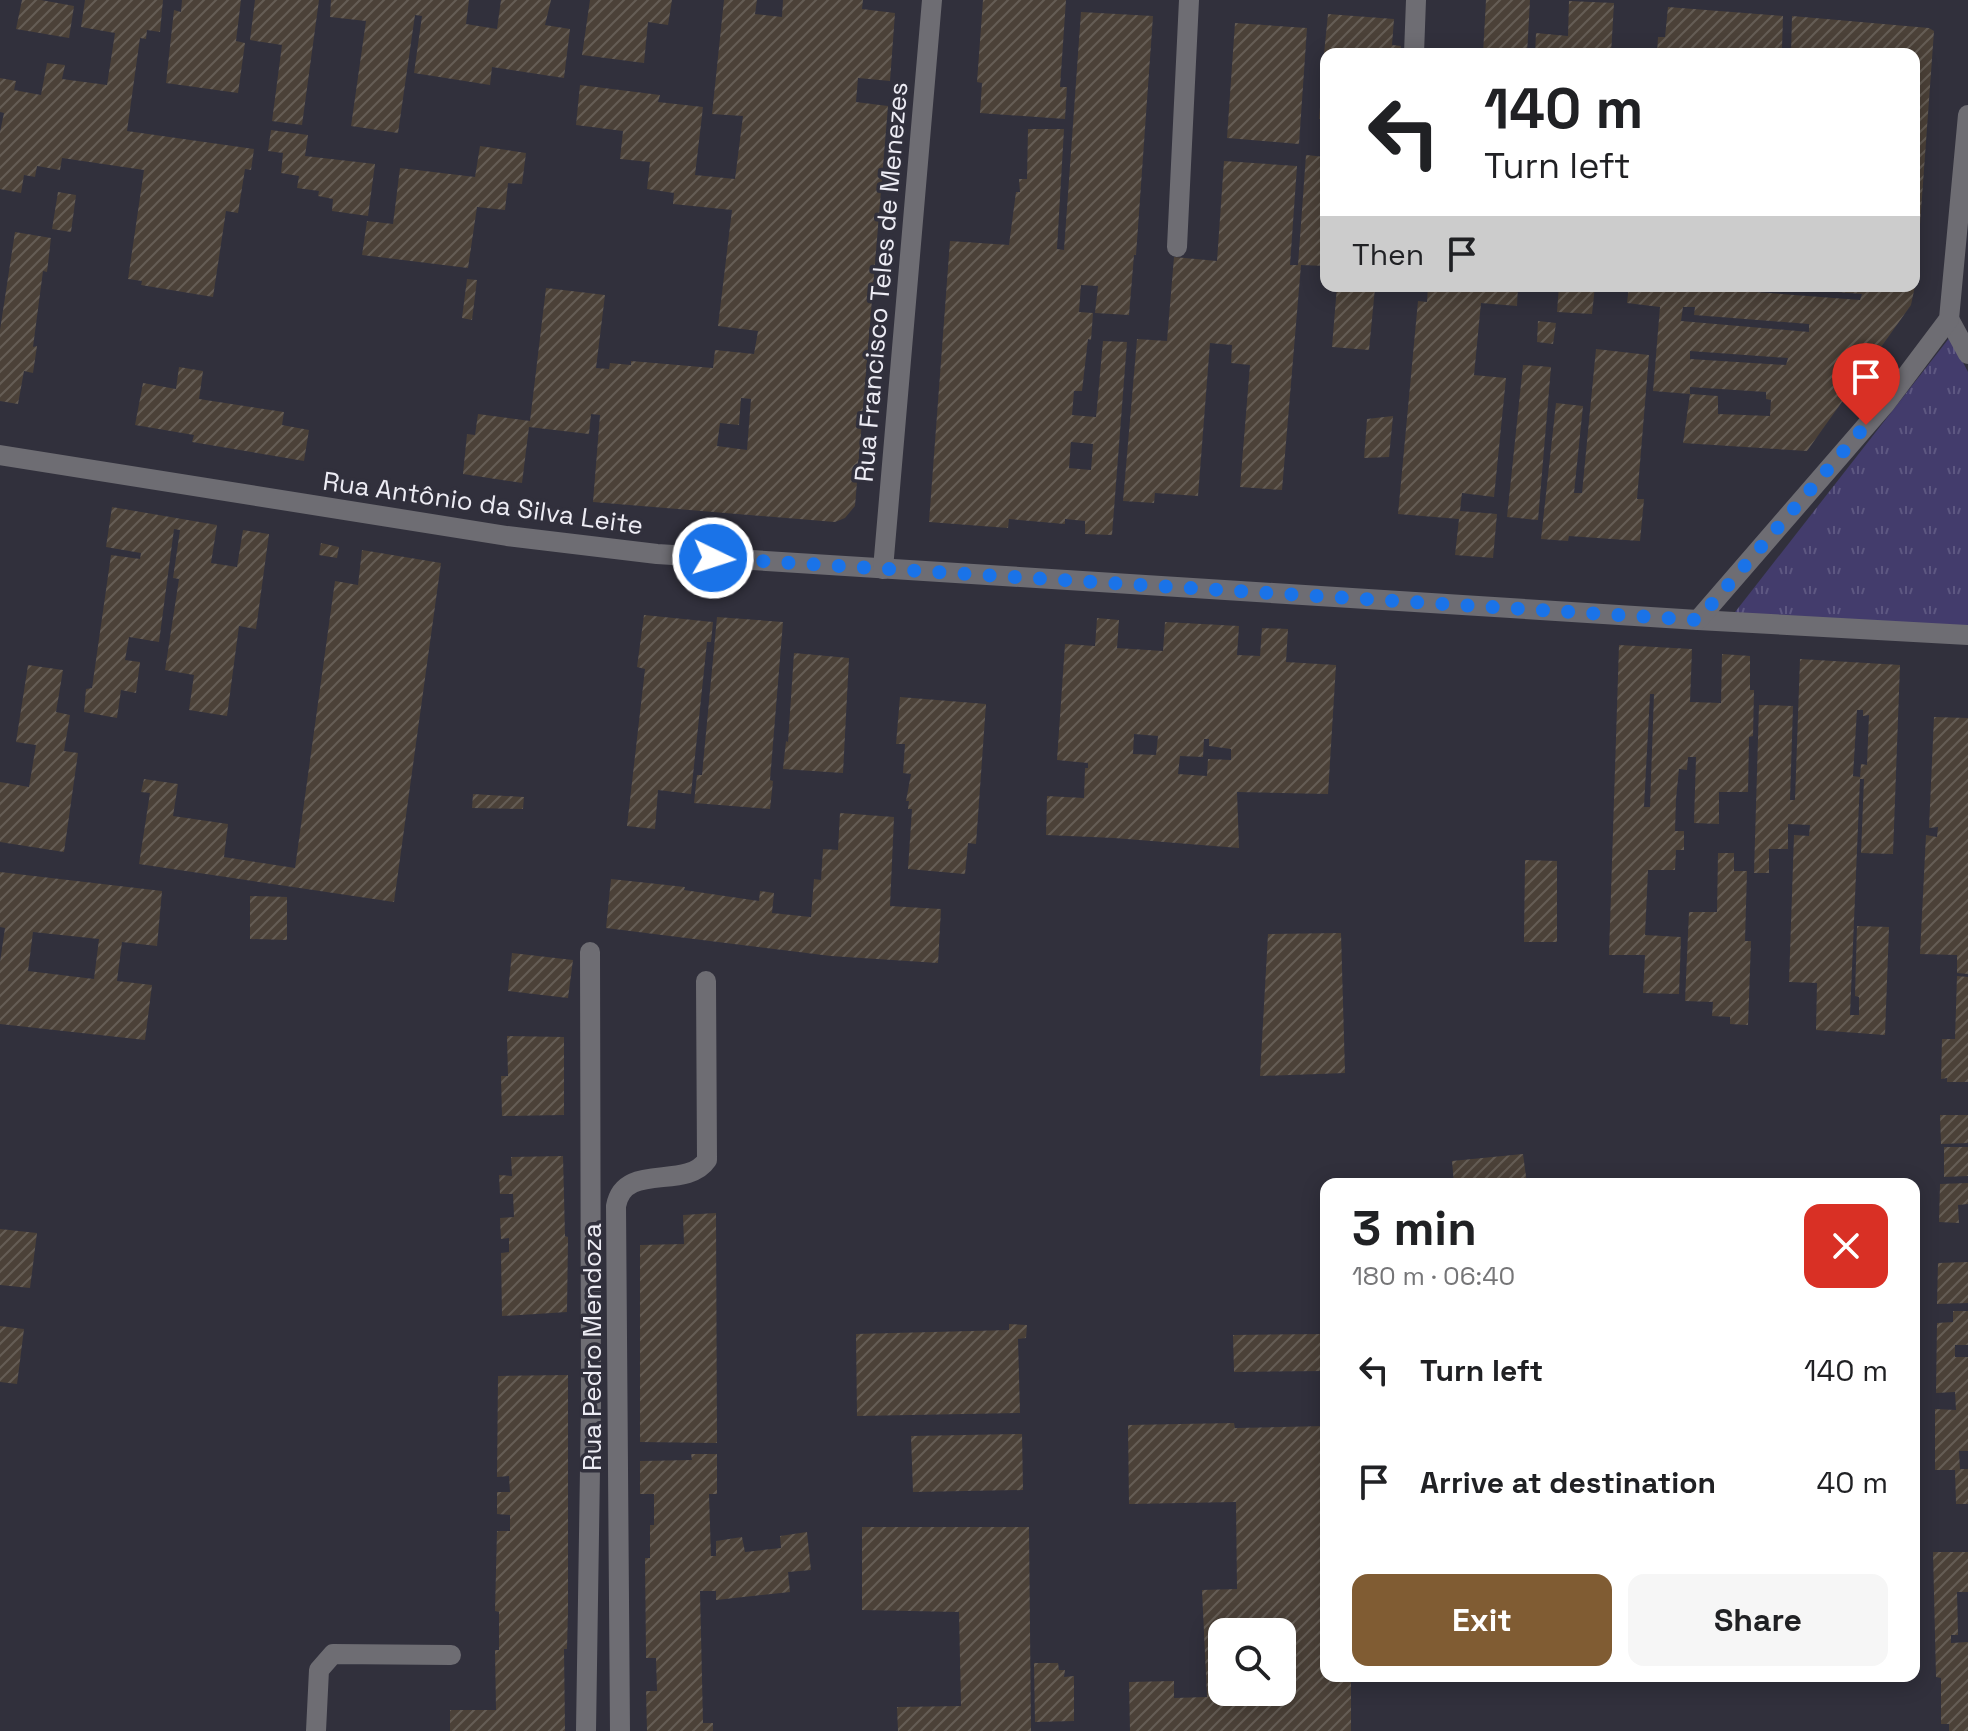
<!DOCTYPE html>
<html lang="en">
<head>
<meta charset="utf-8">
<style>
	:root { --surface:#fff; --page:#f6f6f6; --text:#202124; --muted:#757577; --accent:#805c33 }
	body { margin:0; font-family:"Space Grotesk",sans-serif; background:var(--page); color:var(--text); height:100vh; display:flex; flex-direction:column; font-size:30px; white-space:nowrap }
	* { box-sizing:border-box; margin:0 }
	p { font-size:26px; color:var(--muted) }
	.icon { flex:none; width:44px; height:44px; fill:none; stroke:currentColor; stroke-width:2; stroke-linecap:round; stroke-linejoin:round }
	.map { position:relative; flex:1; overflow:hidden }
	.panel { position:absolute; left:1320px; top:1178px; width:600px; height:504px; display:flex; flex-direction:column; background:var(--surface); border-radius:16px; box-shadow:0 4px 20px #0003 }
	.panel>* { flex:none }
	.hud { position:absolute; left:1320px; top:48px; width:600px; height:244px; border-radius:16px; box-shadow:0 4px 20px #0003; background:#fff; color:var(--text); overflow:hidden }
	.controls { position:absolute; left:1208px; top:1618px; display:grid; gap:16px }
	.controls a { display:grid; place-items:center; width:88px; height:88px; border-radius:16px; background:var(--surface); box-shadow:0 4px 20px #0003; font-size:40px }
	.pin { position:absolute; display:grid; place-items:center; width:68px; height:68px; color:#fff; margin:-82px -34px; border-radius:50% 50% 50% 0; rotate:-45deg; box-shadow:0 0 8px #0007 }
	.pin .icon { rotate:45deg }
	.me { position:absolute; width:88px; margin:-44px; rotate:94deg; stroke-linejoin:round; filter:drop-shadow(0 0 6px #0008) }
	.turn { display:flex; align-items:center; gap:28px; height:168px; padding:0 32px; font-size:36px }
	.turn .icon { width:104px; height:104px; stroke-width:2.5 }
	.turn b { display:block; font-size:56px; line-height:68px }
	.then { display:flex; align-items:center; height:76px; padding:0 32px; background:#0003; gap:16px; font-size:30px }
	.round { display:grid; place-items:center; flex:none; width:84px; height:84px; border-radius:16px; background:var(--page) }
	.headline { display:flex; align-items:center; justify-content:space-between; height:136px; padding:0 32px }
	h1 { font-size:48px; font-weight:800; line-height:60px }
	.cta { display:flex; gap:16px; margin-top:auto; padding:16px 32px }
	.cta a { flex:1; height:92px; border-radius:16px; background:var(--accent); color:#fff; font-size:32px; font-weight:800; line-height:92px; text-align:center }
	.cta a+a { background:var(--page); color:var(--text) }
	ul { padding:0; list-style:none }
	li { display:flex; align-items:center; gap:24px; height:112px; padding:0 32px }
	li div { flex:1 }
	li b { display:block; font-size:30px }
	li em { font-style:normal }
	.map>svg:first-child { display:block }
	.grass { fill:url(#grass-tufts) }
	.building { fill:url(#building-hatch); fill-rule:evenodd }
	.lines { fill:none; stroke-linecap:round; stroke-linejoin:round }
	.minor { stroke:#6e6d73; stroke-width:20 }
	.route { stroke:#1a73e8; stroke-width:14; stroke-dasharray:0 25.2 }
	.labels { text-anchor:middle; stroke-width:7; stroke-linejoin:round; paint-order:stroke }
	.street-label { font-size:26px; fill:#edecf4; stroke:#31303c }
</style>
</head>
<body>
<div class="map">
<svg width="1968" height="1731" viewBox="0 0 1968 1731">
	<defs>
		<pattern id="grass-tufts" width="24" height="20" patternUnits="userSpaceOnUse" patternTransform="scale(2)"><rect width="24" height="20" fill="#433c6c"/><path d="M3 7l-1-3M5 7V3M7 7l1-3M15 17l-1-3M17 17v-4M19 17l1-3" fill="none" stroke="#5e5882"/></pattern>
		<pattern id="building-hatch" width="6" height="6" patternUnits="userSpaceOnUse" patternTransform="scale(2)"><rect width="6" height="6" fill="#4b4138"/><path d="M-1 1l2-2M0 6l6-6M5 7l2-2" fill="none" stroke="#655d55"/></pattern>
	</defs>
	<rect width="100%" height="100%" fill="#31303c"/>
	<path class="grass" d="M 1950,337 L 1968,372 L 1968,632 L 1732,616 Z"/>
	<g class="building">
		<path d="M 22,0 L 41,0 L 74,6 L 69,38 L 16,29 Z"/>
		<path d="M 85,0 L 163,0 L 160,32 L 147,30 L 146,39 L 140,38 L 127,131 L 254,149 L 251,170 L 245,169 L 238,213 L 226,211 L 213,297 L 141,285 L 142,281 L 128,279 L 144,170 L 62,158 L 60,170 L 37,166 L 35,177 L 24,175 L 21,193 L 0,189 L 0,132 L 4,113 L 0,112 L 0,78 L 16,81 L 14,90 L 41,95 L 47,63 L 65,65 L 62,79 L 107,85 L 115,33 L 81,27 Z"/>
		<path d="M 182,0 L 241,0 L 236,41 L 245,43 L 238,93 L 166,83 L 174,10 L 181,12 Z"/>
		<path d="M 255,0 L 319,0 L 302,125 L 272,121 L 282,45 L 250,40 Z"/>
		<path d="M 331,0 L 469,0 L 466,24 L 497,29 L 501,0 L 551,0 L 545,25 L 570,29 L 564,78 L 492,67 L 490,85 L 414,73 L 422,16 L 415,15 L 398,133 L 351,126 L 366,21 L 330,17 Z"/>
		<path d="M 590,0 L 672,0 L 668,25 L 648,22 L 644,63 L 582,55 Z"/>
		<path d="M 724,0 L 757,0 L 755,14 L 782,17 L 783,0 L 863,0 L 862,9 L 895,13 L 890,81 L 858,78 L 856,102 L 888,106 L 855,506 L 845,518 L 835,522 L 593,502 L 600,415 L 591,414 L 589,434 L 529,427 L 522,483 L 463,474 L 467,434 L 475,435 L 478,414 L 530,421 L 546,288 L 605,295 L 596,368 L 609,369 L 610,363 L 631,365 L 631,361 L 713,368 L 715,350 L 754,354 L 758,331 L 718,326 L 732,210 L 673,204 L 674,193 L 647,189 L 650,162 L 620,159 L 623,131 L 576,125 L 580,85 L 660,95 L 658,102 L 703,107 L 695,175 L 735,179 L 743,116 L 712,114 ZM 741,398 L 751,399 L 747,450 L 717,446 L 720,423 L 739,425 Z"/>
		<path d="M 983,0 L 1066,0 L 1060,87 L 1067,87 L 1065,119 L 980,113 L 982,83 L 977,82 Z"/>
		<path d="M 1486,0 L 1530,0 L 1527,54 L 1483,54 Z"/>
		<path d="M 1569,1 L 1614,3 L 1611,54 L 1535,54 L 1536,33 L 1568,36 Z"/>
		<path d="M 1668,7 L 1783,16 L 1782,48 L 1787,48 L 1786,54 L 1657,54 L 1658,37 L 1665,37 Z"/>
		<path d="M 1081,12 L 1153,16 L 1136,255 L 1134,255 L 1129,315 L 1095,313 L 1098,286 L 1081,285 L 1079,312 L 1093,313 L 1091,340 L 1088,339 L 1082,391 L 1074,391 L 1072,415 L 1096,417 L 1103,341 L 1127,342 L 1112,535 L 1085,534 L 1085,521 L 1065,519 L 1065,524 L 1009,519 L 1008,528 L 929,522 L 950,241 L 1009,245 L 1016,192 L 1020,192 L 1019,179 L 1027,179 L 1028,129 L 1064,129 L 1057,249 L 1064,250 ZM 1071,442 L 1093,444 L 1091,470 L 1069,468 Z"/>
		<path d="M 1328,14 L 1394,19 L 1392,45 L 1401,46 L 1400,54 L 1324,54 Z"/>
		<path d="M 1792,16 L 1929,28 L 1934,31 L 1916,280 L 1914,54 L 1791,54 Z"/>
		<path d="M 1235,23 L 1307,28 L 1299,144 L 1227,138 Z"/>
		<path d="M 1324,62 L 1326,62 L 1326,138 L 1322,138 L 1323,119 L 1319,119 Z"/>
		<path d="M 271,130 L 308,135 L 305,156 L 375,164 L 368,216 L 332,211 L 333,199 L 318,196 L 319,191 L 297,188 L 299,176 L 281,173 L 283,153 L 268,151 Z"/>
		<path d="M 480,146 L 526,153 L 522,184 L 508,183 L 505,210 L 477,207 L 468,268 L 362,255 L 367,221 L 393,224 L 400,168 L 475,177 Z"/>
		<path d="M 1306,155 L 1326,157 L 1326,266 L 1301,265 L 1282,490 L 1240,487 L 1250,365 L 1231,363 L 1232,345 L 1210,343 L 1198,496 L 1155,493 L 1154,503 L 1123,501 L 1137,339 L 1167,341 L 1174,257 L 1217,261 L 1224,161 L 1297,166 L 1290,265 L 1298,265 Z"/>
		<path d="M 58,192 L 76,195 L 71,232 L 52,229 Z"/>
		<path d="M 15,232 L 51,238 L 47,272 L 43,271 L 33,347 L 37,346 L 33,373 L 24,371 L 18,404 L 0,401 L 0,330 Z"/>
		<path d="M 467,279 L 477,280 L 472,320 L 462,318 Z"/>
		<path d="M 1337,286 L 1375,288 L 1369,350 L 1332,347 Z"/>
		<path d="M 1428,286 L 1518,286 L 1517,306 L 1481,303 L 1474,375 L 1506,378 L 1494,497 L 1462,493 L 1460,511 L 1497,514 L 1493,558 L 1455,555 L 1459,519 L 1398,514 L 1418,301 L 1427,302 Z"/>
		<path d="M 1559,286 L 1595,286 L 1592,314 L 1557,312 Z"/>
		<path d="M 1629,286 L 1757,286 L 1756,292 L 1860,300 L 1862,294 L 1799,289 L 1799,286 L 1915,286 L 1911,305 L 1807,451 L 1683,443 L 1690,394 L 1653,391 L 1660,307 L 1627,303 ZM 1683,307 L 1695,307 L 1694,315 L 1809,324 L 1809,332 L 1681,321 ZM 1690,351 L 1788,358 L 1786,365 L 1690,359 ZM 1690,387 L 1766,392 L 1766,399 L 1771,400 L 1770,416 L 1718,414 L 1718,396 L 1690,394 Z"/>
		<path d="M 1538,321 L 1556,323 L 1553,344 L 1537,342 Z"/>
		<path d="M 1596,349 L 1649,355 L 1637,499 L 1644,499 L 1640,541 L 1569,536 L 1568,541 L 1541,539 L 1556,403 L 1583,406 L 1574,493 L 1582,493 Z"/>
		<path d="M 1523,365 L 1551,367 L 1538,520 L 1507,517 Z"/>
		<path d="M 179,367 L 203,371 L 199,399 L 284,412 L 282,425 L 309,430 L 304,461 L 192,442 L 194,435 L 135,425 L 143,383 L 176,389 Z"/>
		<path d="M 1393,416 L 1389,457 L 1364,458 L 1367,419 Z"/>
		<path d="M 112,507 L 217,525 L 211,563 L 237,567 L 243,530 L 269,534 L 256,629 L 239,626 L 227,716 L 189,710 L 194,675 L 165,670 L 179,579 L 173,578 L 180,530 L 174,529 L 159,642 L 129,637 L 125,660 L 140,662 L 136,693 L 121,690 L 117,718 L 84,712 L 86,689 L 92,688 L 111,555 L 140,559 L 141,553 L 106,547 Z"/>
		<path d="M 321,543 L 339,547 L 337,558 L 319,555 Z"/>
		<path d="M 362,550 L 441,563 L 394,902 L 139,864 L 150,793 L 141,792 L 144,779 L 178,784 L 173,816 L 228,824 L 224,857 L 295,868 L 335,581 L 358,585 Z"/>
		<path d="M 644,615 L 713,622 L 711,642 L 707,642 L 691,794 L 658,790 L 655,829 L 627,826 L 645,669 L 637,667 Z"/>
		<path d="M 717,617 L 783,622 L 770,780 L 773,781 L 770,809 L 694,803 L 697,775 L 702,775 Z"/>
		<path d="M 1097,618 L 1119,620 L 1117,648 L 1163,651 L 1165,622 L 1239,626 L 1237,655 L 1260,656 L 1262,628 L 1288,629 L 1286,662 L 1336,665 L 1328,794 L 1237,792 L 1239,848 L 1114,838 L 1046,835 L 1047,796 L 1084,798 L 1085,768 L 1088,768 L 1088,763 L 1057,760 L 1065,644 L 1095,646 ZM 1134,734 L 1158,736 L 1156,755 L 1133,754 ZM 1204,739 L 1209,739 L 1209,746 L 1231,749 L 1231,760 L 1208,759 L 1207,776 L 1178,774 L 1180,756 L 1203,757 Z"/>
		<path d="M 1619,645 L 1692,649 L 1690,702 L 1721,703 L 1722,654 L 1750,656 L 1750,690 L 1754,690 L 1753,736 L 1749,737 L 1748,792 L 1719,792 L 1719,824 L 1694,823 L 1696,757 L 1688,757 L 1687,770 L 1679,769 L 1676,799 L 1675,831 L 1684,831 L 1684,850 L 1676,850 L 1675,870 L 1648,870 L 1645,935 L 1681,937 L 1679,994 L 1643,993 L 1645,955 L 1609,955 ZM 1650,694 L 1654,694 L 1650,807 L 1644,807 Z"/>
		<path d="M 794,653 L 849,658 L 843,773 L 783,769 L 786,741 L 788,742 Z"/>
		<path d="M 1800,659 L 1900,665 L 1893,854 L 1861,853 L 1864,779 L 1860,779 L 1850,1015 L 1859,1015 L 1859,997 L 1855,996 L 1857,926 L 1889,927 L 1885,1035 L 1816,1030 L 1817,983 L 1789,982 L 1794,835 L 1809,836 L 1810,825 L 1788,824 L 1788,849 L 1769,849 L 1769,873 L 1754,873 L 1759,705 L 1793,706 L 1790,800 L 1795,800 ZM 1857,710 L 1863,710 L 1863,716 L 1869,715 L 1867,765 L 1861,764 L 1860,777 L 1853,776 Z"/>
		<path d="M 28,665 L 63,670 L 56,712 L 70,715 L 64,751 L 78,753 L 64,852 L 0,842 L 0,782 L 29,787 L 36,745 L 16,742 Z"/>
		<path d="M 900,697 L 986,704 L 976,844 L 968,843 L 965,874 L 908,869 L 912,809 L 908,809 L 909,801 L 906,801 L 911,774 L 903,773 L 905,744 L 896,744 Z"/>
		<path d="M 1934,717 L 1968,718 L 1968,974 L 1957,973 L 1957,955 L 1920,954 L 1926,835 L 1937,837 L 1938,827 L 1929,828 Z"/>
		<path d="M 473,794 L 524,797 L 523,809 L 472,808 Z"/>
		<path d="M 840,813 L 894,817 L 890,906 L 941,909 L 938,963 L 831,956 L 606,928 L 611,879 L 685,887 L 684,890 L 759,901 L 760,891 L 774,893 L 772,913 L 811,917 L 814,879 L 821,880 L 823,849 L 838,850 Z"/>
		<path d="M 1718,853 L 1734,853 L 1734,871 L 1747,871 L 1745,941 L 1751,941 L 1748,1025 L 1730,1024 L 1730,1017 L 1712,1016 L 1713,1002 L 1685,1001 L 1689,912 L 1717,912 Z"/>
		<path d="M 1525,860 L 1557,861 L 1557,942 L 1524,942 Z"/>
		<path d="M 0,872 L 162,891 L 157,946 L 122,942 L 117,981 L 152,985 L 145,1040 L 0,1024 L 0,962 L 5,928 L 0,927 ZM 33,932 L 99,939 L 94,979 L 28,971 Z"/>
		<path d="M 250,896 L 287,897 L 287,940 L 250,939 Z"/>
		<path d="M 1341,933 L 1345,1073 L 1260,1076 L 1268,934 Z"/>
		<path d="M 512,953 L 573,960 L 568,998 L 508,991 Z"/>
		<path d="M 1957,976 L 1968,977 L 1968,1082 L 1947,1082 L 1947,1078 L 1941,1079 L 1942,1039 L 1955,1039 Z"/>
		<path d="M 507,1036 L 564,1037 L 564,1115 L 502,1116 L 501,1076 L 508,1076 Z"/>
		<path d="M 1940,1115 L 1968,1115 L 1968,1143 L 1941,1144 Z"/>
		<path d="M 1944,1147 L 1968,1147 L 1968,1176 L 1944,1177 Z"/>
		<path d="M 1523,1154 L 1527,1184 L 1454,1184 L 1452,1161 Z"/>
		<path d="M 563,1156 L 565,1236 L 568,1237 L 567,1312 L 502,1316 L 501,1253 L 509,1252 L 509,1238 L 501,1239 L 500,1218 L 514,1217 L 513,1194 L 500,1194 L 499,1175 L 512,1176 L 511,1157 Z"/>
		<path d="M 1968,1183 L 1968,1204 L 1958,1205 L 1959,1223 L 1939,1222 L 1940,1184 Z"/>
		<path d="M 716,1213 L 717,1443 L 640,1442 L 640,1245 L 684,1244 L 683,1215 Z"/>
		<path d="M 0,1229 L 37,1233 L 30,1288 L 0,1285 Z"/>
		<path d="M 1968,1262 L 1968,1303 L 1937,1304 L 1938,1263 Z"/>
		<path d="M 1953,1311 L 1968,1311 L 1968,1345 L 1955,1345 L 1955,1357 L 1968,1357 L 1968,1451 L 1959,1451 L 1960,1469 L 1968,1469 L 1968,1504 L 1956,1504 L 1955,1470 L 1935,1470 L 1935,1409 L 1956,1410 L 1955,1392 L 1936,1393 L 1937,1323 L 1953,1322 Z"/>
		<path d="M 1009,1324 L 1027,1325 L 1026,1338 L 1018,1339 L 1020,1413 L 857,1416 L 856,1334 L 1009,1330 Z"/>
		<path d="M 0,1326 L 24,1329 L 17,1384 L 0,1382 Z"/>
		<path d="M 1326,1334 L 1326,1371 L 1234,1372 L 1233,1335 Z"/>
		<path d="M 568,1375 L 568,1611 L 567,1649 L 564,1649 L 565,1731 L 450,1731 L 450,1710 L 496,1710 L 495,1650 L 499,1650 L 499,1612 L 495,1611 L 497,1531 L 510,1531 L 510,1515 L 497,1514 L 497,1492 L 510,1492 L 509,1476 L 497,1477 L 498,1376 Z"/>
		<path d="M 1234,1423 L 1235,1428 L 1326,1426 L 1326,1676 L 1351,1676 L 1351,1731 L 1130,1731 L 1129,1682 L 1174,1681 L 1174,1698 L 1207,1697 L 1202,1590 L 1237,1589 L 1236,1502 L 1129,1504 L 1128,1425 ZM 1222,1632 L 1282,1632 L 1282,1692 L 1222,1692 Z"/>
		<path d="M 1022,1434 L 1023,1490 L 913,1492 L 911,1436 Z"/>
		<path d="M 691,1454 L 717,1454 L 717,1494 L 709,1494 L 711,1556 L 716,1556 L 716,1541 L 742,1537 L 745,1552 L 781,1548 L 780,1536 L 807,1532 L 811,1570 L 788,1572 L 790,1592 L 716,1600 L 716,1591 L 700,1591 L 703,1723 L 713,1723 L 713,1731 L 647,1731 L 646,1691 L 657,1691 L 656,1658 L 646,1658 L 646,1655 L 645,1558 L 650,1558 L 650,1525 L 654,1525 L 654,1494 L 640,1494 L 640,1461 L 692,1460 Z"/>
		<path d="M 862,1527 L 1029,1527 L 1031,1731 L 898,1731 L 897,1707 L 961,1706 L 959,1612 L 862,1610 Z"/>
		<path d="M 1933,1552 L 1968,1552 L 1968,1592 L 1957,1592 L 1958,1635 L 1951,1635 L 1951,1643 L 1968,1642 L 1968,1731 L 1949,1731 L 1949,1724 L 1941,1724 L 1941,1678 L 1936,1677 Z"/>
		<path d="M 1034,1663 L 1058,1663 L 1059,1670 L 1065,1670 L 1064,1677 L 1074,1676 L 1074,1721 L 1035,1722 Z"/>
	</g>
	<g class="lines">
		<g class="minor">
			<path d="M 1414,54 L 1416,0"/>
			<path d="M 1177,247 L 1189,0"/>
			<path d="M 1949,319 L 1968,354"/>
			<path d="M 0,455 L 507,536 L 657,554 L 1698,620 L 1968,635"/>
			<path d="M 883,569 L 932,0"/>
			<path d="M 1698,620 L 1885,404 L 1949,319 L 1968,115"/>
			<path d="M 316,1731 L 319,1670 L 333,1654 L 451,1655"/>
			<path d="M 586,1731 L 591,1403 L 590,952"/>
			<path d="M 620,1731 L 616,1206 C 624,1161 686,1191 707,1160 L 706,981"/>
		</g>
	</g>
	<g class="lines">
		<path class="route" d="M 713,558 L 1698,620 L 1866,425"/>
	</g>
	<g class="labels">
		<g class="street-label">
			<text transform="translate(881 282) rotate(-85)" y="9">Rua Francisco Teles de Menezes</text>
			<text transform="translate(483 503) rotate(8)" y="9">Rua Antônio da Silva Leite</text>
			<text transform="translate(592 1347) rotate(-90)" y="9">Rua Pedro Mendoza</text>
		</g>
	</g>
</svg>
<div class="controls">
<a><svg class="icon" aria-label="search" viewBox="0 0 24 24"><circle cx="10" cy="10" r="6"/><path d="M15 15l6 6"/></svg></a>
</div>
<div class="pin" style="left:1866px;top:425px;background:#d93025"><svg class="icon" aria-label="arrive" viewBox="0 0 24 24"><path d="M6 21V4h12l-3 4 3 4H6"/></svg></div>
<svg class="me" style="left:713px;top:558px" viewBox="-20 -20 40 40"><circle r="17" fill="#1a73e8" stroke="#fff" stroke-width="3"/><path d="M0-11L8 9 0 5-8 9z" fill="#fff"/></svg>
<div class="hud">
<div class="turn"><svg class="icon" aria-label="left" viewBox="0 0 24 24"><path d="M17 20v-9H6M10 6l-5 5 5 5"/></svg><div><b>140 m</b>Turn left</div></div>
<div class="then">Then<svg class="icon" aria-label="arrive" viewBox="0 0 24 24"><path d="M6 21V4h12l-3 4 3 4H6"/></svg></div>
</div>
<section class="panel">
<div class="headline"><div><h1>3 min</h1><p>180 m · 06:40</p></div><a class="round" style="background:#d93025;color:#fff"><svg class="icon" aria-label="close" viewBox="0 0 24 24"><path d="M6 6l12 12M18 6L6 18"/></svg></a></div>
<ul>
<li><svg class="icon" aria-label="left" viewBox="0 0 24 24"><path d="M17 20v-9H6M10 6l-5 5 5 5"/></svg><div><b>Turn left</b></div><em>140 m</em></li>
<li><svg class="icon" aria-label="arrive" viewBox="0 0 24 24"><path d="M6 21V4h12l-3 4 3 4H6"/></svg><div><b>Arrive at destination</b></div><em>40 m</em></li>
</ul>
<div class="cta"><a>Exit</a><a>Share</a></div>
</section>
</div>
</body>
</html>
